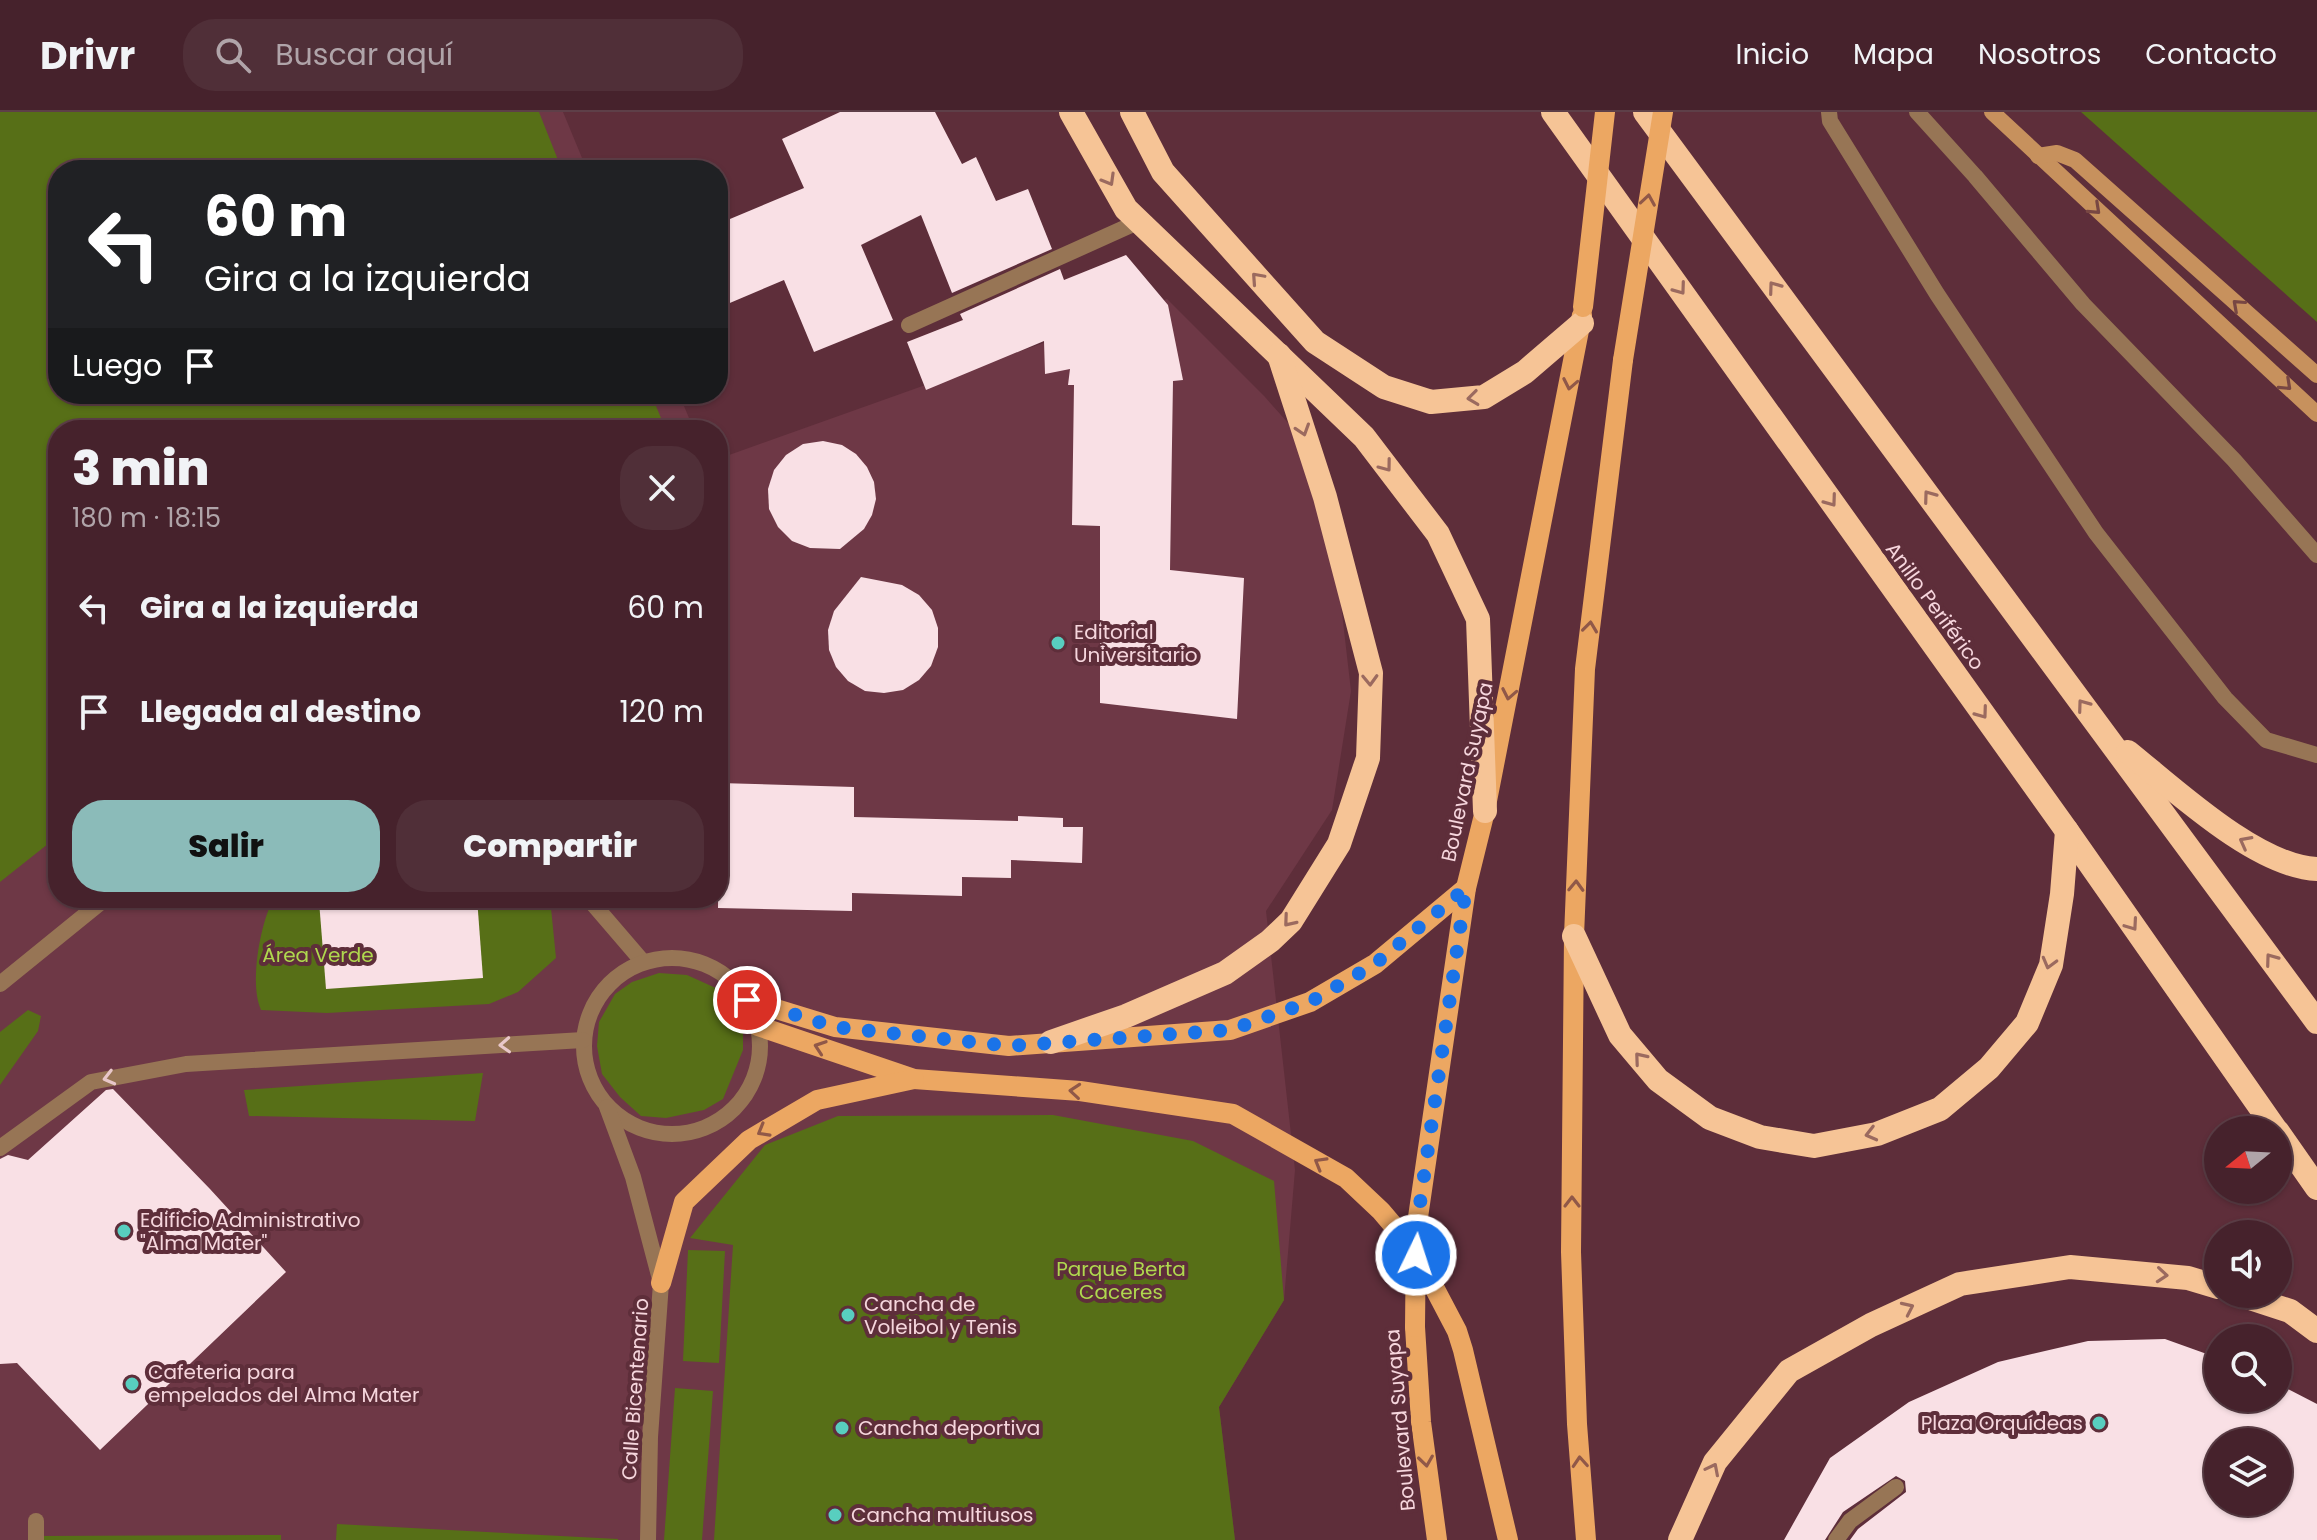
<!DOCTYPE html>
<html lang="es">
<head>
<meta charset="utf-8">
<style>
	:root { --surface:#46222c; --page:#502f38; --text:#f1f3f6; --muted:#b0a4a9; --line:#5e3f48; --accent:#8bbbb9 }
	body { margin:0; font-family:Poppins,sans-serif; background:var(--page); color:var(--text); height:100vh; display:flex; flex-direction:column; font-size:30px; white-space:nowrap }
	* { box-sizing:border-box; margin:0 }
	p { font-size:26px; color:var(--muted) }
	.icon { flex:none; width:44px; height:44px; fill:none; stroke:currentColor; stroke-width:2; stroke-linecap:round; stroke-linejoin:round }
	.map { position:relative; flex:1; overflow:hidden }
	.details { position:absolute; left:48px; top:308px; width:680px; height:488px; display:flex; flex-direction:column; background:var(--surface); border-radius:32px; box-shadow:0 2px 6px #0004,0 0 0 2px var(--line) }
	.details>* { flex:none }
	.hud { position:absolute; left:48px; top:48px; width:680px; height:244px; border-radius:32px; box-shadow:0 2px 6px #0004,0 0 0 2px var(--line); background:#202124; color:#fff; overflow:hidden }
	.needle { width:52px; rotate:252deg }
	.controls { position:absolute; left:2204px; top:1004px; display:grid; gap:16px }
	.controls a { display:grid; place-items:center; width:88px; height:88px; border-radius:50%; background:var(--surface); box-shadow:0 2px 6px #0004,0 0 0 2px var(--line); font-size:40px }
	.pin { position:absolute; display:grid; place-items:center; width:68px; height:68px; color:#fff; margin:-34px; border:4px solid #fff; border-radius:50%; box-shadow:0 2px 8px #0007 }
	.me { position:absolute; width:88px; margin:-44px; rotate:4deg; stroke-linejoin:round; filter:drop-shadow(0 0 6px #0008) }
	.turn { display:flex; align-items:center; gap:28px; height:168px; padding:0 24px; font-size:36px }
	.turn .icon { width:104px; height:104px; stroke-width:2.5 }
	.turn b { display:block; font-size:56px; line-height:68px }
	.then { display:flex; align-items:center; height:76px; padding:0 24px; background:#0003; gap:16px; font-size:30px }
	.round { display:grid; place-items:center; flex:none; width:84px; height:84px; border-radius:32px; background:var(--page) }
	.headline { display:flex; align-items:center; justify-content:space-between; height:136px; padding:0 24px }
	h1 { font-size:48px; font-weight:800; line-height:60px }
	.button { display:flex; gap:16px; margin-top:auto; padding:16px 24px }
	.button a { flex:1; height:92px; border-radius:32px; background:var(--accent); color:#111; font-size:32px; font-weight:800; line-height:92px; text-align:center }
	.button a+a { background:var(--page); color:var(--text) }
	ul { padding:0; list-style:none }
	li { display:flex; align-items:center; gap:24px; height:104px; padding:0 24px }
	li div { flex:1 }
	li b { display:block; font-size:30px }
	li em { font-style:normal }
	header { display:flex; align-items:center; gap:48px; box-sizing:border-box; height:112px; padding:0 40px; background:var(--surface); border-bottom:2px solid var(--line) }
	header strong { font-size:38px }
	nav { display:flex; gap:44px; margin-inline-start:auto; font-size:28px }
	.search { width:560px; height:72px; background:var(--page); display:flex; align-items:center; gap:20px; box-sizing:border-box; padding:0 28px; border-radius:32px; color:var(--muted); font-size:30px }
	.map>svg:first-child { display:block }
	.built { fill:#6e3846 }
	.green { fill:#576f17 }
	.building { fill:#f9e0e5; fill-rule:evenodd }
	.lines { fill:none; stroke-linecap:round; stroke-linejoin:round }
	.lane { stroke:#977555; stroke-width:16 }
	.street { stroke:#977555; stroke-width:16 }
	.secondary { stroke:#c7915d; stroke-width:16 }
	.primary { stroke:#eca762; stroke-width:20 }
	.highway { stroke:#f6c496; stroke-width:24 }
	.primary-bridge { stroke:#eca762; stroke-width:20 }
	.oneway { stroke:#9b6a5f }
	.oneway2 { stroke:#905848 }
	.oneway3 { stroke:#784743 }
	.oneway4 { stroke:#e8c7c9 }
	.route { stroke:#1a73e8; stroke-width:14; stroke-dasharray:0 25.2 }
	.poi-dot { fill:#58cebf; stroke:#5e2e3a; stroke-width:3 }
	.labels { text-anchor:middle; stroke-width:8; stroke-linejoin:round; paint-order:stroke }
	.street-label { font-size:20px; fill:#f6d6dd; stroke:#5e2e3a }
	.poi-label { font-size:20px; fill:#f6d6dd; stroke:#5e2e3a; text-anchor:start }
	.park-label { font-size:20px; fill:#afd84e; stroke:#5e2e3a }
</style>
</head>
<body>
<header>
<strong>Drivr</strong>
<div class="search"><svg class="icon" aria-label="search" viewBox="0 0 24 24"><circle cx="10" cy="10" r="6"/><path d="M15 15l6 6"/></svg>Buscar aquí</div>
<nav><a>Inicio</a><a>Mapa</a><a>Nosotros</a><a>Contacto</a></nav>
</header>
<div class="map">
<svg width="2317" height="1428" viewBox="0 0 2317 1428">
	<rect width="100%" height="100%" fill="#5e2e3a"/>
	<path class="built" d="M 0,0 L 563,0 L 587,58 L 58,58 L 58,282 L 679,282 L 694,318 L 58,318 L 58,786 L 718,786 L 718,347 L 1167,187 L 1265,285 L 1289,312 L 1311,374 L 1339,475 L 1351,579 L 1332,698 L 1266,799 L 1295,1058 L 1284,1188 L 1219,1295 L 1235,1428 L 0,1428 Z"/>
	<g class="green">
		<path d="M 0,0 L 539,0 L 562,58 L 58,58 L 58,282 L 651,282 L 666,318 L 58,318 L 58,724 L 0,770 Z"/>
		<path d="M 2081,0 L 2317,0 L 2317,210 Z"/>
		<path d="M 274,786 L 550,786 L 556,846 L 518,880 L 489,892 L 327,901 L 261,898 C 249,872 260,811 274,786 Z"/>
		<path d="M 659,861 L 687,863 L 718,877 L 743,916 L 743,938 L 723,987 L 704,998 L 666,1006 L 641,1004 L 620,985 L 602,962 L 597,934 L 599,910 L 615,882 L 632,870 Z"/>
		<path d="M 28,898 L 41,904 L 38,919 L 0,973 L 0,920 Z"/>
		<path d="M 483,961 L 475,1009 L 249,1004 L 244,978 Z"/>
		<path d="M 1053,1003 L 1193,1029 L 1274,1069 L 1284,1188 L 1219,1295 L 1235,1428 L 714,1428 L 733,1133 L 690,1126 L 765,1033 L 838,1004 Z"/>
		<path d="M 688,1138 L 725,1139 L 719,1251 L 683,1249 Z"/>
		<path d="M 675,1276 L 713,1279 L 702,1428 L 664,1428 Z"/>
		<path d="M 337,1412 L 618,1427 L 618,1428 L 336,1428 Z"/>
		<path d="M 281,1423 L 281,1428 L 42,1428 L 42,1424 Z"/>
	</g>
	<g class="building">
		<path d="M 840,0 L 935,0 L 962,52 L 976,45 L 996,89 L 1028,77 L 1052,137 L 952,181 L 921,103 L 861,133 L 893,208 L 814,240 L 784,168 L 718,196 L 718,112 L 804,76 L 782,27 Z"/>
		<path d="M 1126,143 L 1168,193 L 1183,268 L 1173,269 L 1170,458 L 1244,466 L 1237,607 L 1100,591 L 1100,414 L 1072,413 L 1074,273 L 1068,273 L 1070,257 L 1045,262 L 1044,229 L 926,278 L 907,230 L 963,208 L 960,202 L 1060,157 L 1064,168 Z"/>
		<path d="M 823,329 L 842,333 L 856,342 L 867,355 L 874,370 L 876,387 L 872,403 L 864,417 L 840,437 L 810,436 L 792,429 L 778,415 L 769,397 L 768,377 L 774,358 L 786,343 L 803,332 Z"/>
		<path d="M 861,465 L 902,473 L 919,483 L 932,498 L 938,516 L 938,535 L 931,554 L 919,568 L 903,578 L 884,581 L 865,579 L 848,569 L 836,555 L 829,538 L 828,518 L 834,499 Z"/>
		<path d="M 719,671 L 854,675 L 854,705 L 1018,709 L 1018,704 L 1063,706 L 1063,715 L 1083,715 L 1082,751 L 1011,748 L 1011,766 L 962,765 L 962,784 L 852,781 L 852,799 L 718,796 Z"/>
		<path d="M 363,786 L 477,786 L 483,866 L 326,877 L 319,789 Z"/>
		<path d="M 113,977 L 210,1077 L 286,1160 L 100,1338 L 17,1251 L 0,1252 L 0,1047 L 8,1043 L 28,1048 L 106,978 Z"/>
		<path d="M 2165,1227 L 2218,1246 L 2218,1286 L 2278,1286 L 2278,1272 L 2317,1292 L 2317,1428 L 1850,1428 L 1858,1417 L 1906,1380 L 1905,1369 L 1896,1364 L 1843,1400 L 1825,1428 L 1784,1428 L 1830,1346 L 1909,1290 L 1998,1250 L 2088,1229 ZM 2218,1330 L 2278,1330 L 2278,1390 L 2218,1390 Z"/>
	</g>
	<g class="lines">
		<g class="lane">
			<path d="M 1829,0 L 1830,9 L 1937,182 L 2096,421 L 2225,586 L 2266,628 L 2317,643"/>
			<path d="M 1917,0 L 1975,64 L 2083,192 L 2234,348 L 2317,443"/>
			<path d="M 909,213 L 1140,109"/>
			<path d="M 588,786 L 643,850"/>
			<circle cx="672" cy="934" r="88"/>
			<path d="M 0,872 L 106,786"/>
			<path d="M 607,995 L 633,1065 L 661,1171 L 650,1325 L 648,1428"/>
			<path d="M 0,1036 L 91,970 L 186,952 L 583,928"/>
			<path d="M 1836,1428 L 1850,1409 L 1896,1375"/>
		</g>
		<path class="street" d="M 36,1409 L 36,1428"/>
		<g class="secondary">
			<path d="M 1992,0 L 2317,302"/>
			<path d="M 2038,44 L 2057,41 L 2075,48 L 2317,263"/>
		</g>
		<g class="primary">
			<path d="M 747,888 L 835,915 L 1009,934 L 1230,918 L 1310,890 L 1375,852 L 1466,776"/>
			<path d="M 758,914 L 914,967 L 1080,979 L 1233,1002 L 1346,1066 L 1381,1099 L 1415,1139 L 1457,1219 L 1463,1238 L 1508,1428"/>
			<path d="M 1416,1119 L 1466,776 L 1485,699 L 1582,203"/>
			<path d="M 661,1171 L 684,1090 L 749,1028 L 817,988 L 914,967"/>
			<path d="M 1415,1215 L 1421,1310 L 1437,1428"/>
			<path d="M 1586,1428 L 1577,1312 L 1571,1140 L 1574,824 L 1585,557 L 1623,248"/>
		</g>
		<g class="highway">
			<path d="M 1071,0 L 1126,97 L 1364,325 L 1438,422 L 1478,507 L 1485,699"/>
			<path d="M 1132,0 L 1163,60 L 1315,230 L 1384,275 L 1431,290 L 1484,285 L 1525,260 L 1582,211"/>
			<path d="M 1553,0 L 2067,719 L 2276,1018"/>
			<path d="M 1645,0 L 2317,910"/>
			<path d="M 2128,640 C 2174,677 2257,755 2317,757"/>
			<path d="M 1574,824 L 1620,923 L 1658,968 L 1710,1006 L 1760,1025 L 1814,1034 L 1877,1022 L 1940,997 L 1989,956 L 2027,911 L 2051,853 L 2062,782 L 2067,719"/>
			<path d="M 1051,930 L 1126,904 L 1225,861 L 1270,829 L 1291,809 L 1339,732 L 1368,646 L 1371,561 L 1325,385 L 1279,243"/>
			<path d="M 2278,1020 L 2317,1076"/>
			<path d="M 2238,1182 L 2290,1199 L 2317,1219"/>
			<path d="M 1680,1428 L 1715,1350 L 1789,1259 L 1871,1213 L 1960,1172 L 2070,1155 L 2188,1166 L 2218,1175"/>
		</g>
		<g class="primary-bridge">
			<path d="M 1583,195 L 1605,0"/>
			<path d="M 1623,248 L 1663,0"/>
			<path d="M 1415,1215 L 1416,1119"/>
		</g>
	</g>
	<defs><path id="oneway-chevron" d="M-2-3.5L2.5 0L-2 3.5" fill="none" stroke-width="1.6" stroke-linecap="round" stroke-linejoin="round" transform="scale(2)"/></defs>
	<g class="oneway">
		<use href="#oneway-chevron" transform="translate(1109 68) rotate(60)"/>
		<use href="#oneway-chevron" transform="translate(1257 166) rotate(-132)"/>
		<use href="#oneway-chevron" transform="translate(1774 175) rotate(-126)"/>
		<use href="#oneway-chevron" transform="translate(1680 177) rotate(54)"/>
		<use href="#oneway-chevron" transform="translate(1473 286) rotate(173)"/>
		<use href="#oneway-chevron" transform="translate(1303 318) rotate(72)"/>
		<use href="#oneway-chevron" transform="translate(1386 354) rotate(53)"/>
		<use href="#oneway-chevron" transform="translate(1929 384) rotate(-126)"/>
		<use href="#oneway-chevron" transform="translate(1831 389) rotate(54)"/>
		<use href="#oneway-chevron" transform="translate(1370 568) rotate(88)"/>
		<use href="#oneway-chevron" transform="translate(2083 593) rotate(-126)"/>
		<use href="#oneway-chevron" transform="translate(1982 601) rotate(54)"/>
		<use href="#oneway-chevron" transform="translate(2245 730) rotate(-152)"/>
		<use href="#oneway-chevron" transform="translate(1289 809) rotate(130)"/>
		<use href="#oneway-chevron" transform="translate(2132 813) rotate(55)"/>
		<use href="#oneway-chevron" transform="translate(2271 847) rotate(-126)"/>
		<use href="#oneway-chevron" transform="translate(2049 851) rotate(105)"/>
		<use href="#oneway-chevron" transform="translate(1640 946) rotate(-130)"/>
		<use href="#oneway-chevron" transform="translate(1871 1022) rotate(166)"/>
		<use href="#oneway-chevron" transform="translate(2162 1163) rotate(5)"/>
		<use href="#oneway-chevron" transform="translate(1908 1196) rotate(-25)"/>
		<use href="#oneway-chevron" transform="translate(1713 1357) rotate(-63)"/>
	</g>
	<g class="oneway2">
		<use href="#oneway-chevron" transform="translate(1648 88) rotate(-81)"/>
		<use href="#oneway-chevron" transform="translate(1570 272) rotate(101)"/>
		<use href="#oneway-chevron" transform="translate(1590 515) rotate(-83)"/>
		<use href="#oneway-chevron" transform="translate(1509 582) rotate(101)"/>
		<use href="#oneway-chevron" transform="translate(1576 774) rotate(-88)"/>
		<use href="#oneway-chevron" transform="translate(820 935) rotate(-161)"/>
		<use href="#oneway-chevron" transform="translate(1075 979) rotate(-175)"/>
		<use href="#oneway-chevron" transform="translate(763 1019) rotate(150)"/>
		<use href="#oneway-chevron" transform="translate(1320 1051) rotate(-150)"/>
		<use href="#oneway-chevron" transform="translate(1572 1090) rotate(-90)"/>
		<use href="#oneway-chevron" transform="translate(1426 1349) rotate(82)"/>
		<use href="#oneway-chevron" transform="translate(1580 1350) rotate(-94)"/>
	</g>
	<g class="oneway3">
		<use href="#oneway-chevron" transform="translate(2095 97) rotate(43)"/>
		<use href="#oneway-chevron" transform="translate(2238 193) rotate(-138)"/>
		<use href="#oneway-chevron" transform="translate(2286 273) rotate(43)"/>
	</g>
	<g class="oneway4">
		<use href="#oneway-chevron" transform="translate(505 933) rotate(177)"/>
		<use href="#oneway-chevron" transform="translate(109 966) rotate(166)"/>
	</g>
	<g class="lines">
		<path class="route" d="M 747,888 L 835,915 L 1009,934 L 1230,918 L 1310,890 L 1375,852 L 1466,776 L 1416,1119 L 1416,1143"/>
	</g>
	<g class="poi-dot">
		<circle cx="1058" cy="531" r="8"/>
		<circle cx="124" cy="1119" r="8"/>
		<circle cx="848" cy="1203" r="8"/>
		<circle cx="132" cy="1272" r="8"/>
		<circle cx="2099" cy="1311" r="8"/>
		<circle cx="842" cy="1316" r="8"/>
		<circle cx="835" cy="1403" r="8"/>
	</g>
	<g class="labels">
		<g class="street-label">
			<text transform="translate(1935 494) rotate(54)" y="7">Anillo Periférico</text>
			<text transform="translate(1467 660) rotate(-78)" y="7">Boulevard Suyapa</text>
			<text transform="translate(635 1277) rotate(-86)" y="7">Calle Bicentenario</text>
			<text transform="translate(1400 1308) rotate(-95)" y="7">Boulevard Suyapa</text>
		</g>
		<g class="poi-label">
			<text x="1074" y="527">Editorial<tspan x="1074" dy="23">Universitario</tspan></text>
			<text x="140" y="1115">Edificio Administrativo<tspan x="140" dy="23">"Alma Mater"</tspan></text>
			<text x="864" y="1199">Cancha de<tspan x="864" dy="23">Voleibol y Tenis</tspan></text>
			<text x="148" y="1267">Cafeteria para<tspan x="148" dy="23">empelados del Alma Mater</tspan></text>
			<text x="2083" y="1318" text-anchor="end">Plaza Orquídeas</text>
			<text x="858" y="1323">Cancha deportiva</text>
			<text x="851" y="1410">Cancha multiusos</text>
		</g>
		<g class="park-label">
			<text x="318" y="850">Área Verde</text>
			<text x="1121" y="1164">Parque Berta<tspan x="1121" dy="23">Caceres</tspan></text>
		</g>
	</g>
</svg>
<div class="controls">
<a><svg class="needle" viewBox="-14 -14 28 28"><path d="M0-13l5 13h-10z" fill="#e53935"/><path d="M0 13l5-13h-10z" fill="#b0a4a9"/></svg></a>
<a><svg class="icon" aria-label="sound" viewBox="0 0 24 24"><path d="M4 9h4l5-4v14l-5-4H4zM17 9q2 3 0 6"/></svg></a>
<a><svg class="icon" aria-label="search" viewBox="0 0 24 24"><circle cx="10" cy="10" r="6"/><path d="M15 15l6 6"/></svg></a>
<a><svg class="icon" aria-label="layers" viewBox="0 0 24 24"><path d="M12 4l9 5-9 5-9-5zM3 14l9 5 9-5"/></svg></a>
</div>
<div class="pin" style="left:747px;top:888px;background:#d93025"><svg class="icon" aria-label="arrive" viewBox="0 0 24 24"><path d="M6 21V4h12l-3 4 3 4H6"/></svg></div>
<svg class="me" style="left:1416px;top:1143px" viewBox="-20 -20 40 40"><circle r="17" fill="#1a73e8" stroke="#fff" stroke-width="3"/><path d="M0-11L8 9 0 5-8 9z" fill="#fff"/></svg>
<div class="hud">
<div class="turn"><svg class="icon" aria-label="left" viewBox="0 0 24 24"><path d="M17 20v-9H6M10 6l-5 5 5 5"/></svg><div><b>60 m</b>Gira a la izquierda</div></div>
<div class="then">Luego<svg class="icon" aria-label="arrive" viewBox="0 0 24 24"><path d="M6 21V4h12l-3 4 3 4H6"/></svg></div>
</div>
<section class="details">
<div class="headline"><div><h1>3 min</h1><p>180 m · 18:15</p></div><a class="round"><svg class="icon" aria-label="close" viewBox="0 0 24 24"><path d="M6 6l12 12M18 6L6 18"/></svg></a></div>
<ul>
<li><svg class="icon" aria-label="left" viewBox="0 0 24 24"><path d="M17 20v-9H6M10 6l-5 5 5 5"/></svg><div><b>Gira a la izquierda</b></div><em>60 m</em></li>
<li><svg class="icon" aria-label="arrive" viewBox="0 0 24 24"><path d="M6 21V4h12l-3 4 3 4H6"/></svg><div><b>Llegada al destino</b></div><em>120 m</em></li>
</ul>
<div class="button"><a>Salir</a><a>Compartir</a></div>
</section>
</div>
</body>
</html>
